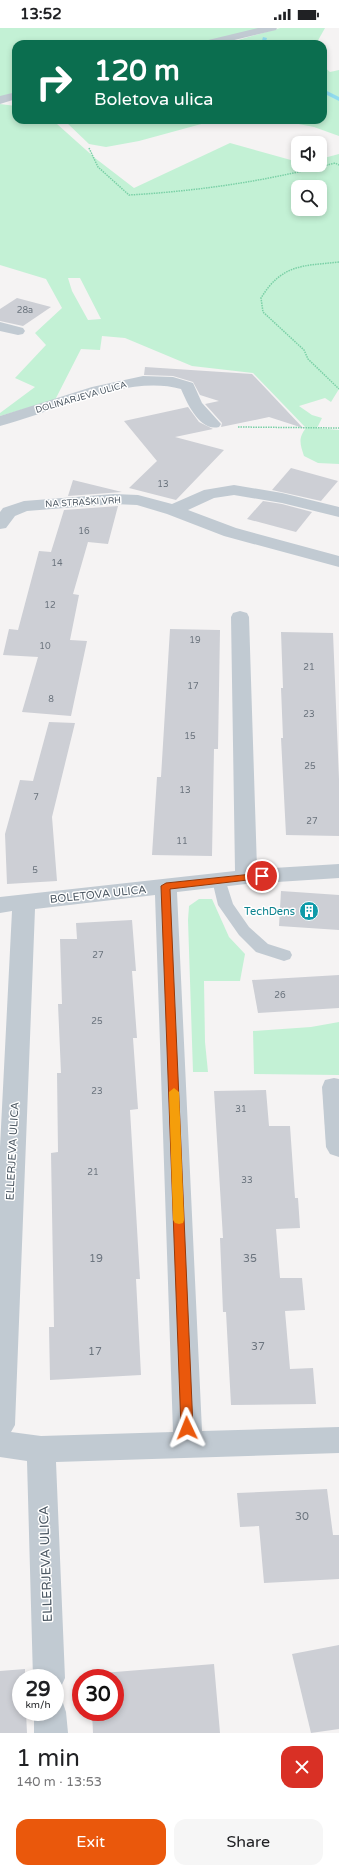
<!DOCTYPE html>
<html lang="en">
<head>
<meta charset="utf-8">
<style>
	:root { --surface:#fff; --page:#f6f6f6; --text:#202124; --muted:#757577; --accent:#ea580c }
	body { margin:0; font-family:"Varela Round",sans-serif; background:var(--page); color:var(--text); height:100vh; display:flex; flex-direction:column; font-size:15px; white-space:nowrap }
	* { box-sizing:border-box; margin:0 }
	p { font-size:13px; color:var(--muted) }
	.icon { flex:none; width:22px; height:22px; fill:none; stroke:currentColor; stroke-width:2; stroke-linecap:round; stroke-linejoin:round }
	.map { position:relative; height:1705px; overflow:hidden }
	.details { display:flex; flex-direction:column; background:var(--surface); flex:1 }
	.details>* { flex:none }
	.top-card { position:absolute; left:12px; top:12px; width:315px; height:84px; border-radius:12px; box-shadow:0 2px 6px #0003; background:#0b6e4f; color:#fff; overflow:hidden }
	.tools { position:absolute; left:291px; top:108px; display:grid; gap:8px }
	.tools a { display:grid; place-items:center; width:36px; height:36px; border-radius:8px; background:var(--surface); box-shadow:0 2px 6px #0003; font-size:20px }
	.speed { position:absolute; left:12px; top:1641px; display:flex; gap:8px; font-size:20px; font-weight:700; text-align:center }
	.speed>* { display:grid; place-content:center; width:52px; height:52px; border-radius:50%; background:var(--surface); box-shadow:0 2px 6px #0003; line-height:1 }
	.speed small { font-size:10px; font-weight:400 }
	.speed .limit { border:6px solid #d22; background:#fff; color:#111 }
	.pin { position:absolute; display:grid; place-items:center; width:34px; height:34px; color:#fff; margin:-17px; border:2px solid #fff; border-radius:50%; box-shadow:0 1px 4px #0007 }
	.me { position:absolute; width:44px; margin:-22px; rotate:358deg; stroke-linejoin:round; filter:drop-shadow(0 0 3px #0008) }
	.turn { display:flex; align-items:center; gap:14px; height:84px; padding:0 16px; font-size:18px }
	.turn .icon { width:52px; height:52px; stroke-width:2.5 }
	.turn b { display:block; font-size:28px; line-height:34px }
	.round { display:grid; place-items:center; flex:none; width:42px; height:42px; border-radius:12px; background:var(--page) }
	.overview { display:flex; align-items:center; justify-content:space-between; height:68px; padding:0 16px }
	h1 { font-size:24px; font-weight:600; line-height:30px }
	.action { display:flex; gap:8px; margin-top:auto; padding:8px 16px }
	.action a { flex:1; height:46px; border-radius:12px; background:var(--accent); color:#fff; font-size:16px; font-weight:600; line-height:46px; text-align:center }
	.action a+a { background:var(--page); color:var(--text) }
	.status { display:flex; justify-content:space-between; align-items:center; height:28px; padding:0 20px; background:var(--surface); direction:ltr }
	.status svg { height:11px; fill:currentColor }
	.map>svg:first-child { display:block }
	.green { fill:#c3f1d5; fill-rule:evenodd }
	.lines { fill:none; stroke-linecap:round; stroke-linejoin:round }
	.stream { fill:#90daee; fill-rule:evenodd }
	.building { fill:#cdcfd5 }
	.path { stroke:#7ad0a6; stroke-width:1.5; stroke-dasharray:1.5 1; stroke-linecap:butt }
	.service { fill:#c1cad2; fill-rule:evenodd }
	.minor { fill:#c1cad2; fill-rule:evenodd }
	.route { fill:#ea580c; stroke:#983908 }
	.slow { fill:#f59e0b }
	.labels { text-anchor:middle; stroke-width:3; stroke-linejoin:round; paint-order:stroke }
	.number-label { font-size:9px; fill:#6b747e }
	.far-street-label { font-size:9px; fill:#4a5661; stroke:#fff }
	.street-label { font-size:11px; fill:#4a5661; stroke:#fff }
	.culture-label { font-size:11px; fill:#0d838f; stroke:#fff; text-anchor:end }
	.near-number-label { font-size:11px; fill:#6b747e }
	.near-street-label { font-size:13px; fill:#4a5661; stroke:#fff }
</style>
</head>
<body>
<div class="status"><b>13:52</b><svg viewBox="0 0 49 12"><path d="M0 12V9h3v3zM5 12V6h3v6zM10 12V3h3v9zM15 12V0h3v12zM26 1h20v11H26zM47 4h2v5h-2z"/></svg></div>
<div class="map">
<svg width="339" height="1705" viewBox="0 0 339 1705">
	<rect width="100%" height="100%" fill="#f5f3f3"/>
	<g class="green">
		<path d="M 0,0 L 263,0 L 208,13 L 186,16 L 16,16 L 16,64 L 0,69 Z"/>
		<path d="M 280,0 L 325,0 L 316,16 L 217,16 L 238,12 Z"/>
		<path d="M 323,38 L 330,44 L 339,42 L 339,108 L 314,99 L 278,92 L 323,92 Z"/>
		<path d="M 0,76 L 16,78 L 16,92 L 50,92 L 57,96 L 95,130 L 134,160 L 230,115 L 298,134 L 298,137 L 320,137 L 320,131 L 339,126 L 339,361 L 331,374 L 325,370 L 299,378 L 312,387 L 322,390 L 317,400 L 339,402 L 339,436 L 318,435 L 304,428 C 300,416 298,410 306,400 L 253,345 L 192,338 L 125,310 L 102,308 L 100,322 L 81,321 L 55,372 L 0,388 L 0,385 L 35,359 L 15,350 L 46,317 L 35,305 L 62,280 L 46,251 L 0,237 ZM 298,159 L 320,159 L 320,181 L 298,181 ZM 68,250 L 80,250 L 101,291 L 88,292 L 72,263 Z"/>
		<path d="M 69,92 L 216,92 L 139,113 L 106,119 L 89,116 L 65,93 Z"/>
		<path d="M 199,871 L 212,871 L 229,909 L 245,926 L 240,953 L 204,953 L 205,1014 L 208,1044 L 193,1044 L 188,892 L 189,878 Z"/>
		<path d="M 339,994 L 339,1047 L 254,1046 L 253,1003 L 311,999 Z"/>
	</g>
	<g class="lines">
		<g class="stream">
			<path d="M 263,9 L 267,10 L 265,16 L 261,16 Z"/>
			<path d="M 323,61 L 339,69 L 339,73 L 323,65 Z"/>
		</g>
	</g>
	<g class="building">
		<path d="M 17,270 L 51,279 L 23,298 L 0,293 L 0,281 Z"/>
		<path d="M 145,339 L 252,346 L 303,400 L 269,389 L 221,399 L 222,395 L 205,376 L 219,373 L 200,367 L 193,354 L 173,348 L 144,347 Z"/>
		<path d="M 188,379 L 199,394 L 213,401 L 175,409 L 224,422 L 176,472 L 129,460 L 157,433 L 124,393 Z"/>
		<path d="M 291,440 L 338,453 L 321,473 L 272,462 Z"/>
		<path d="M 73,452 L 122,464 L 68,468 Z"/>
		<path d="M 263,473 L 282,476 L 312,484 L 296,504 L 247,491 Z"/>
		<path d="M 118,478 L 108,516 L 88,514 L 73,566 L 79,567 L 70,612 L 87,613 L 71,688 L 22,684 L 38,629 L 3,627 L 9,601 L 18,602 L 39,523 L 51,524 L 64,482 Z"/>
		<path d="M 170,601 L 220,602 L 218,721 L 214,721 L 212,828 L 152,827 L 157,749 L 161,749 Z"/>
		<path d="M 281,604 L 333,605 L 339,751 L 339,808 L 286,807 L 281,710 L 283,710 L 281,660 L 283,660 Z"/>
		<path d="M 49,694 L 75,695 L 52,789 L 57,853 L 7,856 L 5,806 L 20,752 L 33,753 Z"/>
		<path d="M 281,863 L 339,867 L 339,902 L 279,898 Z"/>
		<path d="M 132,892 L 136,943 L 132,943 L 137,1010 L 133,1010 L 138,1081 L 130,1082 L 140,1251 L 136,1251 L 141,1347 L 50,1352 L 49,1299 L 54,1299 L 51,1125 L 58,1124 L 57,1045 L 61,1045 L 58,976 L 62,976 L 60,911 L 77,911 L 76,895 Z"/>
		<path d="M 339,947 L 339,980 L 258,985 L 252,952 Z"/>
		<path d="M 266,1062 L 269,1098 L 290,1098 L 295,1170 L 298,1170 L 300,1200 L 276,1201 L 280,1250 L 302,1250 L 305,1282 L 285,1283 L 290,1341 L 313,1340 L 316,1376 L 231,1377 L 226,1284 L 223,1284 L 220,1210 L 223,1210 L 214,1063 Z"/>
		<path d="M 327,1461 L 333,1507 L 339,1507 L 339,1551 L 264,1555 L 259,1498 L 240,1499 L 237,1465 Z"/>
		<path d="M 339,1617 L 339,1701 L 311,1705 L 292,1626 Z"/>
		<path d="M 214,1636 L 220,1705 L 93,1705 L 92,1684 L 115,1684 L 115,1650 L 90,1650 L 90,1646 Z"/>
		<path d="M 25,1641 L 25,1650 L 21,1650 L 21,1684 L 26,1684 L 27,1705 L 0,1705 L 0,1643 Z"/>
	</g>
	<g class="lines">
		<g class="path">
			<path d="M 89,120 L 98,139 L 129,167 C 199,163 267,153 335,135 L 339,137"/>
			<path d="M 339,234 C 302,238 282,236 261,270 L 263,284 L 304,322 L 308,331 L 339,361"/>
			<path d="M 238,399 L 339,400"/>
		</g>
		<path class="service" d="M 219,847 L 224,848 L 233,876 L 249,899 L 268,916 L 290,923 L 292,927 L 290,931 L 284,933 L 256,924 L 239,907 L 218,877 L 212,852 L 214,848 Z"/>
		<g class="minor">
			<path d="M 258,0 L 277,0 L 276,2 L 218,16 L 199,16 L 200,14 Z"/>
			<path d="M 16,64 L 16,71 L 0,76 L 0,68 Z"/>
			<path d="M 0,294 L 23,300 L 25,303 L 23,306 L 18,307 L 0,303 Z"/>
			<path d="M 143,348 L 173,349 L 193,355 L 202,375 L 221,396 L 219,399 C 200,404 187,375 181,361 C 126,346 55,384 0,398 L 0,388 L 92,359 Z"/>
			<path d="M 234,457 L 282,465 L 339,479 L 339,489 L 282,475 L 234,467 L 214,470 L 188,482 L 236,500 L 339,528 L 339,539 L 224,508 L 167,486 L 137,477 L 114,476 L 27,483 L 15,488 L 6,500 L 0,501 L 0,484 L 3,480 L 24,473 L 114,466 L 138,467 L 172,476 L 204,462 Z"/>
			<path d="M 240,583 L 247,585 L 249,589 L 257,841 L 339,836 L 339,850 L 246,856 L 177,864 L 202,1403 L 339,1399 L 339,1425 L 56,1434 L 65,1650 L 60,1661 L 55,1664 L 55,1650 L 33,1650 L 27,1433 L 0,1429 L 0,1119 L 12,883 L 0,885 L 0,869 L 235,843 L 231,589 L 233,585 ZM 155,867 L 173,1404 L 41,1408 L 11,1404 L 15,1397 L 35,881 Z"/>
			<path d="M 334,1050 L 339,1051 L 339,1129 L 330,1126 L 326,1119 L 322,1059 L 325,1052 Z"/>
			<path d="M 55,1670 L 62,1672 L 66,1684 L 68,1705 L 34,1705 L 34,1684 L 55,1684 Z"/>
		</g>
	</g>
	<path class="route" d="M 262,845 L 265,846 L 266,848 L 265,850 L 170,861 L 193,1400 L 192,1404 L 187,1406 L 183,1404 L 181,1400 L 161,858 L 166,855 Z"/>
	<path class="slow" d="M 174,1060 L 179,1064 L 184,1192 L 183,1195 L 179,1196 L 175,1195 L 173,1192 L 169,1064 Z"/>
	<defs>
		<g id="building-disc" transform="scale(1)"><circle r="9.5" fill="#0f9aa8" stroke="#fff"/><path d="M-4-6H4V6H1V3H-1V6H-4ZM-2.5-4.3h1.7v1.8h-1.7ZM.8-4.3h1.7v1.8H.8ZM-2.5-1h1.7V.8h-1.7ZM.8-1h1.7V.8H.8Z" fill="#fff"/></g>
	</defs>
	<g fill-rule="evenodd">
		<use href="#building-disc" x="309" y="883"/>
	</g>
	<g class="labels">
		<g class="number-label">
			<text x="25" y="285">28a</text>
			<text x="163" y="459">13</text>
			<text x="84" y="506">16</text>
			<text x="57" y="538">14</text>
			<text x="50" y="580">12</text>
			<text x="195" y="615">19</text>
			<text x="45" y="621">10</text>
			<text x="309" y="642">21</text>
			<text x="193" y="661">17</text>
			<text x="51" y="674">8</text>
			<text x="309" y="689">23</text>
			<text x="190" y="711">15</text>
			<text x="310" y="741">25</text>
			<text x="185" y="765">13</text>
			<text x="36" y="772">7</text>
			<text x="312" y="796">27</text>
			<text x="182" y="816">11</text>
			<text x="35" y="845">5</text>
			<text x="98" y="930">27</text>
			<text x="280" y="970">26</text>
			<text x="97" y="996">25</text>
			<text x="97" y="1066">23</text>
			<text x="241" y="1084">31</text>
			<text x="93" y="1147">21</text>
			<text x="247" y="1155">33</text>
		</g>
		<g class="far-street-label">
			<text transform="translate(81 369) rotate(-16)" y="3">DOLINARJEVA ULICA</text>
			<text transform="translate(83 474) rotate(-3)" y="3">NA STRAŠKI VRH</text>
		</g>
		<g class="street-label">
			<text transform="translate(98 866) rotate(-6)" y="4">BOLETOVA ULICA</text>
			<text transform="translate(12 1123) rotate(-87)" y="4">ELLERJEVA ULICA</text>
		</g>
		<g class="culture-label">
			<text x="295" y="887">TechDens</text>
		</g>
		<g class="near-number-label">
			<text x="96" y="1234">19</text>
			<text x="250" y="1234">35</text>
			<text x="258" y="1322">37</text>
			<text x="95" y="1327">17</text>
			<text x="302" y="1492">30</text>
		</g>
		<g class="near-street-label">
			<text transform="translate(45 1536) rotate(-92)" y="5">ELLERJEVA ULICA</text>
		</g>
	</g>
</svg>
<div class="tools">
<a><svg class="icon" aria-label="sound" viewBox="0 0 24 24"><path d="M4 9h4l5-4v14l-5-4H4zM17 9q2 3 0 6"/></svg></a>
<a><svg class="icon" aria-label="search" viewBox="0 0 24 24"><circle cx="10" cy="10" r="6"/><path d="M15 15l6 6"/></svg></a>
</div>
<div class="speed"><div>29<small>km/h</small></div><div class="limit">30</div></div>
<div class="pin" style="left:262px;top:848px;background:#d93025"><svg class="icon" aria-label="arrive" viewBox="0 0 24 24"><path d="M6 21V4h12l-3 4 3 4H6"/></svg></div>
<svg class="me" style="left:187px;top:1400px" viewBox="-20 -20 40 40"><path d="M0-17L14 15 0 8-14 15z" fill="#ea580c" stroke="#fff" stroke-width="4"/></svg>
<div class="top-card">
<div class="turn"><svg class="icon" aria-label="right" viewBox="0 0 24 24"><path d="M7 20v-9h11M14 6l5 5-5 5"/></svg><div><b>120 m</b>Boletova ulica</div></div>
</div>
</div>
<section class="details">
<div class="overview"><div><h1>1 min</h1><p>140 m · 13:53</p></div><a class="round" style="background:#d93025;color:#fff"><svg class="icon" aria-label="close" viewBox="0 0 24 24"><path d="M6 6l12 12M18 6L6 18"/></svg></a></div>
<div class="action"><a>Exit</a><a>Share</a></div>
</section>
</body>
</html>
